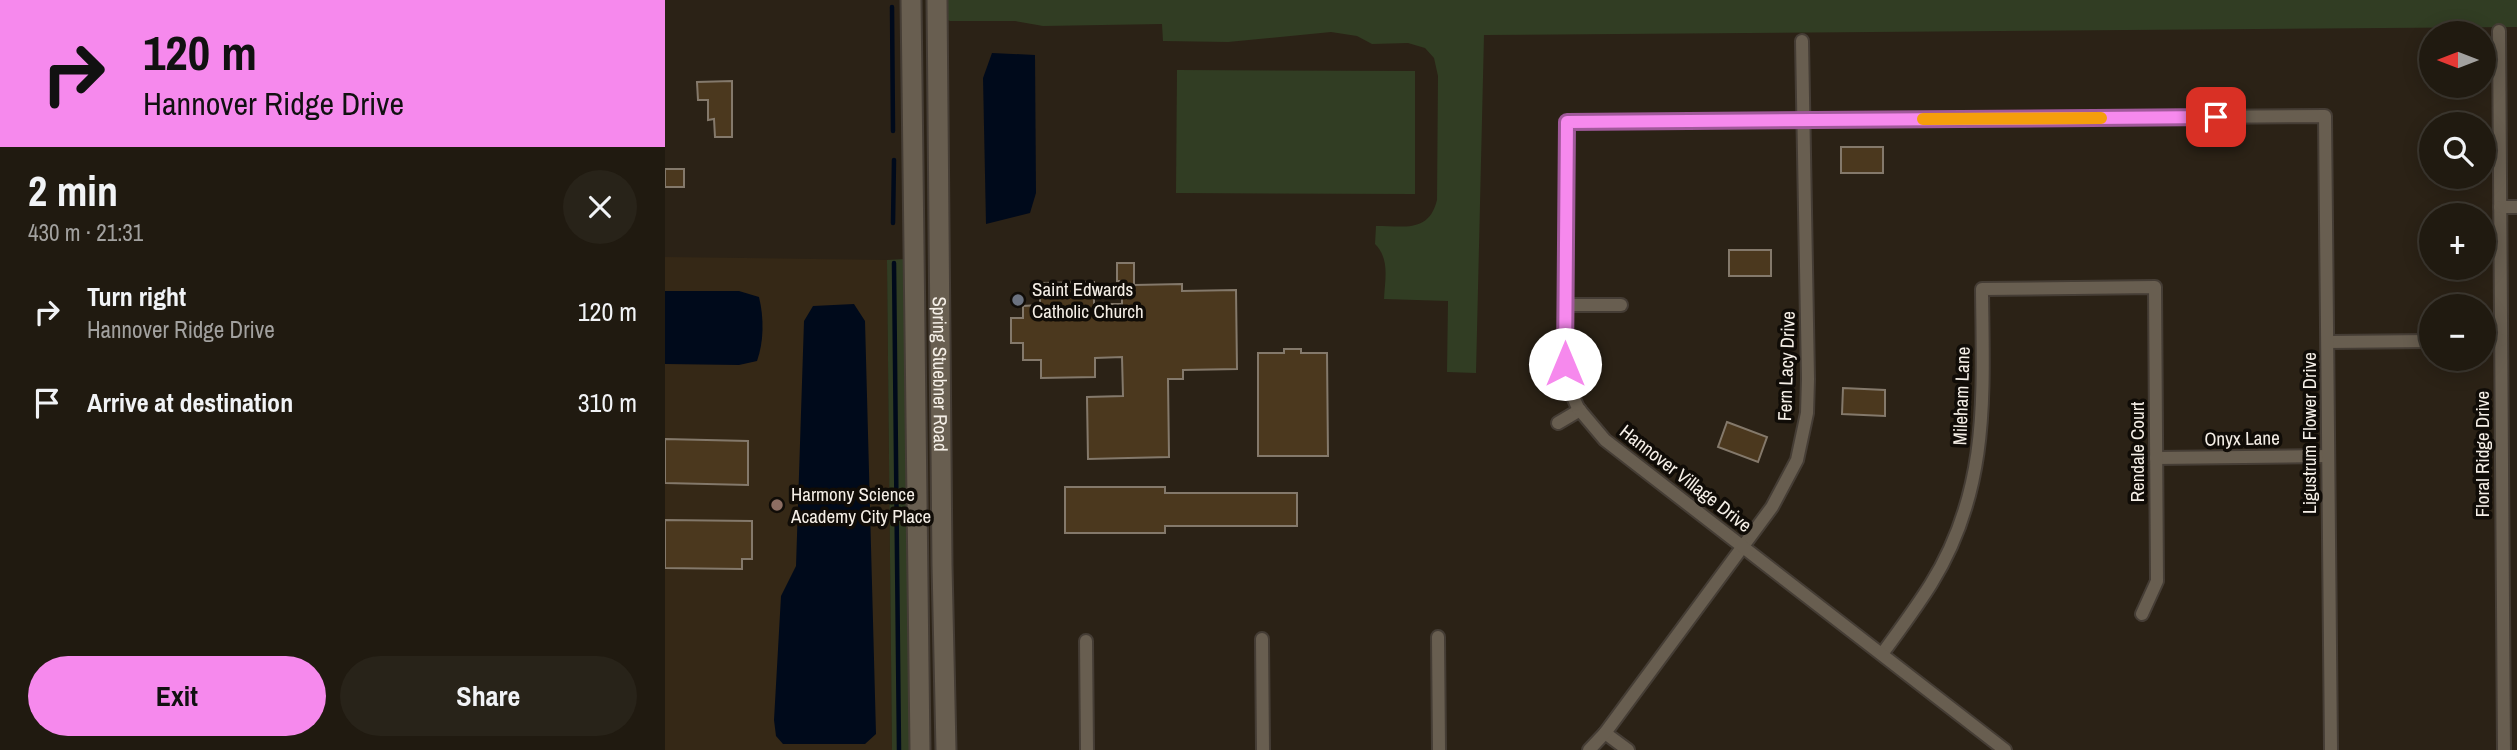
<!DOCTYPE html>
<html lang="en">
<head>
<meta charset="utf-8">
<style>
	:root { --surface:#201a10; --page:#282319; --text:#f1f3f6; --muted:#a2a19f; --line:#3d3830; --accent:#f689ed }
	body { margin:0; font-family:"Archivo Narrow",sans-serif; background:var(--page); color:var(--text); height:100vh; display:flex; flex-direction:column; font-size:26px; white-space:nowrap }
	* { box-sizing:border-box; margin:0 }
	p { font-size:23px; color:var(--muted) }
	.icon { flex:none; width:38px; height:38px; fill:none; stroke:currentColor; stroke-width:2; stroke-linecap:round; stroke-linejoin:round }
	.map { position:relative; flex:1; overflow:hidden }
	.sheet { display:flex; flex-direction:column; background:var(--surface); width:665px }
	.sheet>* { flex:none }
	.top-card { background:#f689ed; color:#111; overflow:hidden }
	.needle { width:46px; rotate:270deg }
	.buttons { position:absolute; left:1754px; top:21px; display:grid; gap:14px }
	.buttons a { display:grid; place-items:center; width:77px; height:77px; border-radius:50%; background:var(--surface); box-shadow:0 4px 18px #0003,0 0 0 2px var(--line); font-size:35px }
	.pin { position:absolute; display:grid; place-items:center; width:60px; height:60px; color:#fff; margin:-30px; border-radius:14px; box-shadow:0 4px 10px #0006 }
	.me { position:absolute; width:77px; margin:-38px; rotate:0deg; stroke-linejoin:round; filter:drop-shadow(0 0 5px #0008) }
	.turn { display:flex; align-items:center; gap:24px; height:147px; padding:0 28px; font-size:32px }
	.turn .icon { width:91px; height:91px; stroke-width:2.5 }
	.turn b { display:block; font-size:49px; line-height:60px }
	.round { display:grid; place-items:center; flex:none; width:74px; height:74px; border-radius:37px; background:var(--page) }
	.head { display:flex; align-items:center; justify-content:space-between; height:119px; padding:0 28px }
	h1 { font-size:42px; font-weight:800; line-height:52px }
	.cta { display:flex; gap:14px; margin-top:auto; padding:14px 28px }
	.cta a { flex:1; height:80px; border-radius:42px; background:var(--accent); color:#111; font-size:28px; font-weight:800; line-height:80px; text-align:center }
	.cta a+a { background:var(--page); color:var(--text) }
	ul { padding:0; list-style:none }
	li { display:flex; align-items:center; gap:21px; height:91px; padding:0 28px }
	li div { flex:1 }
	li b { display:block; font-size:26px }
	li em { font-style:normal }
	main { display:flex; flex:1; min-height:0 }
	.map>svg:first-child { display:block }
	.built { fill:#352816 }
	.green { fill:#313d23 }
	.water { fill:#000a1b }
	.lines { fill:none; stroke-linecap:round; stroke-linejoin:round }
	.stream { stroke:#000a1b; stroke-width:4.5 }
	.building { fill:#4b381e; stroke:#84796b; stroke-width:2 }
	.street-casing { stroke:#453d35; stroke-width:16 }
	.secondary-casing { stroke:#453d35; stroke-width:23 }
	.street { stroke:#685e50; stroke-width:12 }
	.secondary { stroke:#685e50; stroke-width:19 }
	.route-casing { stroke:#a0599a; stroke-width:18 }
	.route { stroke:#f689ed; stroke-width:12 }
	.slow { stroke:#f59e0b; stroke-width:12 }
	.worship-dot { fill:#6b7280; stroke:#100c07; stroke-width:2.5 }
	.education-dot { fill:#8d6e63; stroke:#100c07; stroke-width:2.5 }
	.labels { text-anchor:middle; stroke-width:7; stroke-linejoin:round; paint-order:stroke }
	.poi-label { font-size:19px; fill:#f5efe7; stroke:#100c07; text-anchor:start }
	.street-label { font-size:19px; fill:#f5efe7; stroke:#100c07 }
</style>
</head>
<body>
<main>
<section class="sheet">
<div class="top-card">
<div class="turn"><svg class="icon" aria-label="right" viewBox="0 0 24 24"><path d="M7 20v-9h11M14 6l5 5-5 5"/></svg><div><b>120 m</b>Hannover Ridge Drive</div></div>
</div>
<div class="head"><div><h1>2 min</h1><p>430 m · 21:31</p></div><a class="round"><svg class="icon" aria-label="close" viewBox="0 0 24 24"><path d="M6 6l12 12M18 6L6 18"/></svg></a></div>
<ul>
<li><svg class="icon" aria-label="right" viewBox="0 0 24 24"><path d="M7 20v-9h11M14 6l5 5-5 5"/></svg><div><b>Turn right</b><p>Hannover Ridge Drive</p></div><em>120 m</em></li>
<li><svg class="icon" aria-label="arrive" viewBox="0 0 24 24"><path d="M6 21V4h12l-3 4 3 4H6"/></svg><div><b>Arrive at destination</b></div><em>310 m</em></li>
</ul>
<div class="cta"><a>Exit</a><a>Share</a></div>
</section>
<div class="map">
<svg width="1852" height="750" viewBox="0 0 1852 750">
	<rect width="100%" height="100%" fill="#2b2216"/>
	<path class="built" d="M 0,257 L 222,260 L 227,750 L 0,750 Z"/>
	<g class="green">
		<path d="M 278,0 L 1852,0 L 1852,27 L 819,35 L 811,373 L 782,372 L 783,301 L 719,299 C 720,279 725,259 710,244 L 711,226 C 739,226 764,233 772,200 L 773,76 L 769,58 L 760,48 L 743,43 L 707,44 L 692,36 L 666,32 L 563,42 L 498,41 L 497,24 L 378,26 L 350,21 L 285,21 L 281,19 Z"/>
		<path d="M 512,70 L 750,71 L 750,194 L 511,193 Z"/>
		<path d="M 240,259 L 246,750 L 227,750 L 222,260 Z"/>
	</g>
	<g class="water">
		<path d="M 327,53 L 370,55 L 371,193 L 365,213 L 321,224 L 318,78 Z"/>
		<path d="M 0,291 L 74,291 L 94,297 C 99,317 99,342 92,361 L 74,365 L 0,364 Z"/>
		<path d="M 189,304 L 200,321 L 211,734 L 200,744 L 118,744 L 111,736 L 109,720 L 116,596 L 131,566 L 139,321 L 148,306 Z"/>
	</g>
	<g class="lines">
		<g class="stream">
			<path d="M 227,7 L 228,131"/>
			<path d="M 228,223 L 229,160"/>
			<path d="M 229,263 L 234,750"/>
		</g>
	</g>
	<g class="building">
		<path d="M 67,81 L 67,137 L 50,137 L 49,119 L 43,120 L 43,100 L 33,100 L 32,82 Z"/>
		<rect x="1176" y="147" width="42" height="26"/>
		<rect x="0" y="169" width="19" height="18"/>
		<rect x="1064" y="250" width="42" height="26"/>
		<path d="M 452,263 L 469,263 L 469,285 L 517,284 L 517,291 L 571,290 L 572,369 L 518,370 L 518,379 L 503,379 L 504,457 L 423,459 L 422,397 L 458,396 L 457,357 L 430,358 L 430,377 L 376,378 L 376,360 L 358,360 L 358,343 L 346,343 L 346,318 L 358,318 L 358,306 L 375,305 L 375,283 L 429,282 L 429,304 L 457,304 L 457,281 L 452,281 Z"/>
		<path d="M 619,349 L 636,349 L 636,353 L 662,353 L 663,456 L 593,456 L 593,353 L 619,353 Z"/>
		<path d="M 1178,388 L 1220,390 L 1220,416 L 1177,414 Z"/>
		<path d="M 1062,422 L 1102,437 L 1093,462 L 1053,447 Z"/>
		<path d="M 0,439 L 83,441 L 83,485 L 0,483 Z"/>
		<path d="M 400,487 L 500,487 L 500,493 L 632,493 L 632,526 L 500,526 L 500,533 L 400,533 Z"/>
		<path d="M 0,520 L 87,521 L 87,559 L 77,559 L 77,569 L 0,568 Z"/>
	</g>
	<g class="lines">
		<g class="street-casing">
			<g id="street">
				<path d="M 1834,31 L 1839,750"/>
				<path d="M 1835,207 L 1852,207"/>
				<path d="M 901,305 L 956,305"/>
				<path d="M 1818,340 L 1836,340"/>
				<path d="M 1663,342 L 1766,341"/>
				<path d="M 893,423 L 915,410"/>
				<path d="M 1491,458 L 1663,456"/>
				<path d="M 773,637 L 774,750"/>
				<path d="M 597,639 L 598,750"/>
				<path d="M 421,641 L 422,750"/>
				<path d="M 1217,654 C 1234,631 1251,608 1266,584 C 1325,489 1318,395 1317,289 L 1490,287 L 1492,581 L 1477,614"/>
				<path d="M 940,733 L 963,750"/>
				<path d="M 924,750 L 940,733 L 1107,507 L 1132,460 L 1142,413 L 1143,379 L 1137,41"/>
				<path d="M 1340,750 L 940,440 L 913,408 L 905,390 L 900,364 L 902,122 L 1660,116 L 1666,750"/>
			</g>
		</g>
		<g class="secondary-casing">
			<g id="secondary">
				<path d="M 246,0 L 255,750"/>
				<path id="s1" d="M 272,0 L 277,565 L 281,750"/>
			</g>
		</g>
		<use href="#street" class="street"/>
		<use href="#secondary" class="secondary"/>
	</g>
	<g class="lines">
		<g class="route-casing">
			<path id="route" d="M 900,364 L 902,122 L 1551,117"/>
		</g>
		<use href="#route" class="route"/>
		<path class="slow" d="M 1258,119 L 1436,118"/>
	</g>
	<circle class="worship-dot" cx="353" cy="300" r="7"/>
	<circle class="education-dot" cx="112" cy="505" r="7"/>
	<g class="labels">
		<g class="poi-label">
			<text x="367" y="296">Saint Edwards<tspan x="367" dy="22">Catholic Church</tspan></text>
			<text x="126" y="501">Harmony Science<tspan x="126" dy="22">Academy City Place</tspan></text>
		</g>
		<g class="street-label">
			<text transform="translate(1121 366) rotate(-88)" y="7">Fern Lacy Drive</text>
			<text dy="7" stroke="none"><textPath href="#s1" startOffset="374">Spring Stuebner Road</textPath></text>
			<text transform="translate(1296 396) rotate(-88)" y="7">Mileham Lane</text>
			<text transform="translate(1644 433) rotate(-90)" y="7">Ligustrum Flower Drive</text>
			<text transform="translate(1577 438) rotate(-1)" y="7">Onyx Lane</text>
			<text transform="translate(1472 452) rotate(-90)" y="7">Rendale Court</text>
			<text transform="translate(1817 454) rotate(-90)" y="7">Floral Ridge Drive</text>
			<text transform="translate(1021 478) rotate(38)" y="7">Hannover Village Drive</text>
		</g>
	</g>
</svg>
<div class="buttons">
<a><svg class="needle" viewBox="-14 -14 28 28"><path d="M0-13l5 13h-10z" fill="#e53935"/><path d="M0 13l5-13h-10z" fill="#a2a19f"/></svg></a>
<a><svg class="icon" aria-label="search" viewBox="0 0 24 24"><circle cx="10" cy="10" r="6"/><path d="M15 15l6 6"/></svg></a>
<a>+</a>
<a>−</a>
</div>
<div class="pin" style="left:1551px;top:117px;background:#d93025"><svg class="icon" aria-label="arrive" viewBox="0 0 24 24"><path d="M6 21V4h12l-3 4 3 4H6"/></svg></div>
<svg class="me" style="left:900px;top:364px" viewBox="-20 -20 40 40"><circle r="19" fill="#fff"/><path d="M0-13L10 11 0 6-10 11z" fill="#f689ed"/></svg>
</div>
</main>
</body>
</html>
